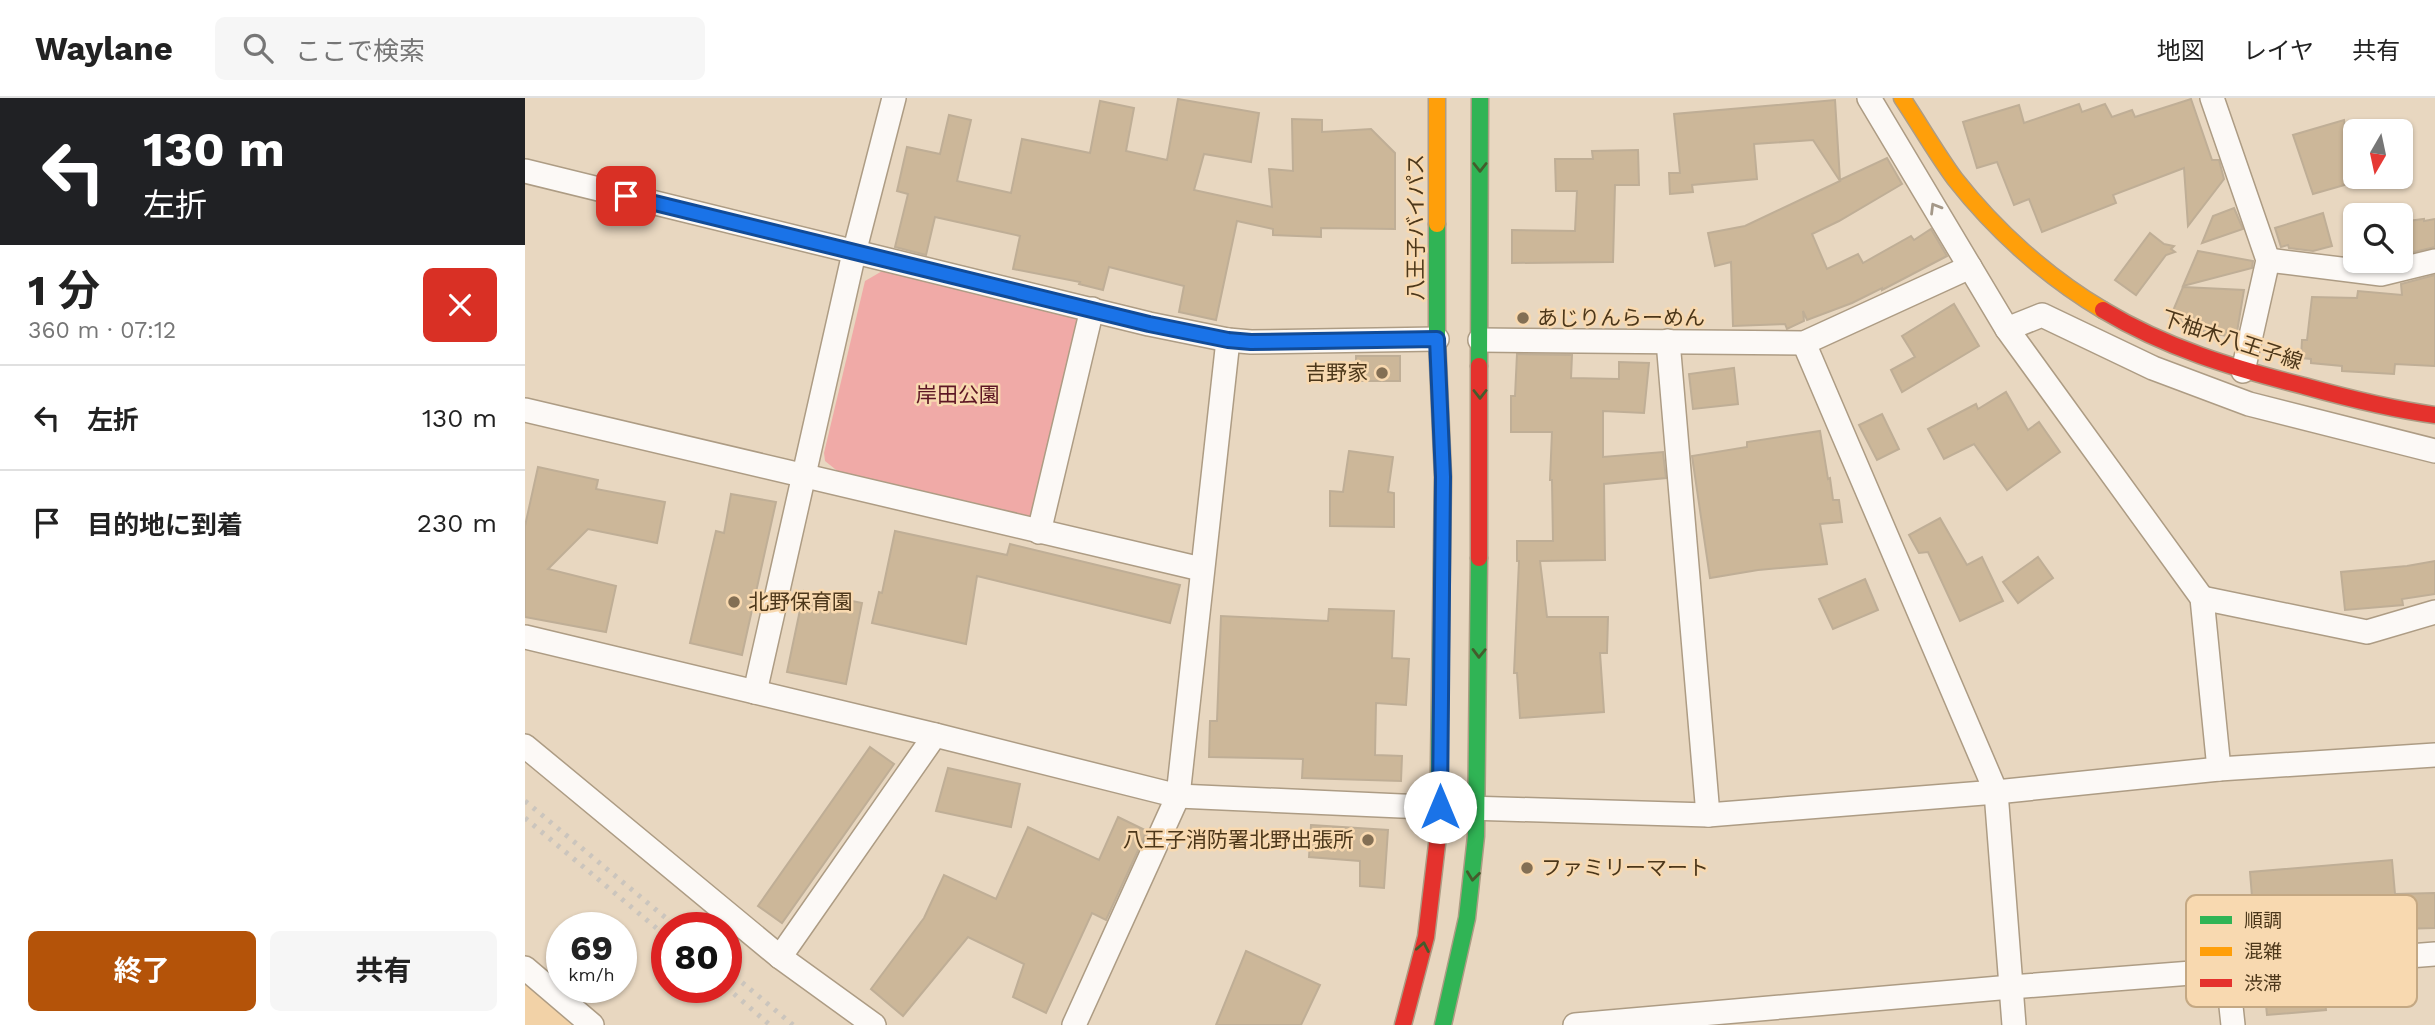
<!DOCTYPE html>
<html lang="ja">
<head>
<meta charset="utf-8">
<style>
	:root { --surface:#fff; --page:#f6f6f6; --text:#222; --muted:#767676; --line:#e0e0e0; --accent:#b45309 }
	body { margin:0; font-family:"Work Sans","Noto Sans JP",sans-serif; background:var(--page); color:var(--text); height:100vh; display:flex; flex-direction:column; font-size:26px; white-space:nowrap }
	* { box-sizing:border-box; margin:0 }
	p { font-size:23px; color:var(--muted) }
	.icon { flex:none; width:38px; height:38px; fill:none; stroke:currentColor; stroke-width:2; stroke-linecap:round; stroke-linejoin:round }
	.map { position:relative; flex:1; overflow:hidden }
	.side { display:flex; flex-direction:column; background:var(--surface); width:525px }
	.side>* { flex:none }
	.guide { background:#202124; color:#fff; overflow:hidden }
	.needle { width:46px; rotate:189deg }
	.fabs { position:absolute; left:1818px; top:21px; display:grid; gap:14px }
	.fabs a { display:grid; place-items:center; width:70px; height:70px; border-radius:10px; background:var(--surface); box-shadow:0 2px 5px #0004; font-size:35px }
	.speed { position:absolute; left:21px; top:814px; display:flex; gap:14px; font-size:35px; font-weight:700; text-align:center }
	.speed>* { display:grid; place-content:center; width:91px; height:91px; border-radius:50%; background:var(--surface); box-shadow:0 2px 5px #0004; line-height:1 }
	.speed small { font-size:18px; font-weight:400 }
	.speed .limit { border:10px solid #d22; background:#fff; color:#111 }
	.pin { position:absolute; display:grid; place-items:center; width:60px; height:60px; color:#fff; margin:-30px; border-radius:14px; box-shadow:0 4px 10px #0006 }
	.me { position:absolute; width:77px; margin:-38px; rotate:0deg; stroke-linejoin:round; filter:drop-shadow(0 0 5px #0008) }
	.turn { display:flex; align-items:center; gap:24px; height:147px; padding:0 28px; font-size:32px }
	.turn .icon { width:91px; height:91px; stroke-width:2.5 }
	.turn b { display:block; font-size:49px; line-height:60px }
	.round { display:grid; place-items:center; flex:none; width:74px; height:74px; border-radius:10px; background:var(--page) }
	.summary { display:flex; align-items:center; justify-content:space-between; height:119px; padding:0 28px }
	h1 { font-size:42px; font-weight:700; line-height:52px }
	.cta { display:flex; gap:14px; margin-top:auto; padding:14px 28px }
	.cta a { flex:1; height:80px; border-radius:10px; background:var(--accent); color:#fff; font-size:28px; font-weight:700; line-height:80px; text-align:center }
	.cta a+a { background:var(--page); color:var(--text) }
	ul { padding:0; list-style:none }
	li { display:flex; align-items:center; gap:21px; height:105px; padding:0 28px; border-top:2px solid var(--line) }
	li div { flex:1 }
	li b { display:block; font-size:26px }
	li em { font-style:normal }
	header { display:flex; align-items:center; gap:42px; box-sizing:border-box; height:98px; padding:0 35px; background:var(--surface); border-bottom:2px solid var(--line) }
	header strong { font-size:33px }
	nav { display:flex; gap:38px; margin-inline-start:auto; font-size:24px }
	.search { width:490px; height:63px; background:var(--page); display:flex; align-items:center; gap:18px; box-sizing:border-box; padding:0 24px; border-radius:10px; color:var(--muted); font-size:26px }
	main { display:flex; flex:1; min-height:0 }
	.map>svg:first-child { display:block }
	.built { fill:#f2d2a7 }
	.green { fill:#f0aaa7 }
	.building { fill:#ccb799; stroke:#bfae96; stroke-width:2 }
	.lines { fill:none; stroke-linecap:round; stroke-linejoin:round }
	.street-casing { stroke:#ad9c84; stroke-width:26 }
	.fast-casing { stroke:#ad9c84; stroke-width:19 }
	.slow-casing { stroke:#ad9c84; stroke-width:19 }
	.jam-casing { stroke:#ad9c84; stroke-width:19 }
	.street { stroke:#fcf9f6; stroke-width:23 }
	.fast { stroke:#30b455; stroke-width:16 }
	.slow { stroke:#ff9f0a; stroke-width:16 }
	.jam { stroke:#e5322d; stroke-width:16 }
	.rail { stroke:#cbc5bd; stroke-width:5; stroke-dasharray:3.5 7; stroke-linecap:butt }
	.oneway { stroke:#445c2c }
	.oneway2 { stroke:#a49888 }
	.route-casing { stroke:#114b97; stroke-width:18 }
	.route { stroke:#1a73e8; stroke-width:12 }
	.poi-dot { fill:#836f54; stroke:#f8d9b0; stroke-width:2.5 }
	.labels { text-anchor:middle; stroke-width:5; stroke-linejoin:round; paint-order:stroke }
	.street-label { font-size:21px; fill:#4c371a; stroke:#f8d9b0 }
	.poi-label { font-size:21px; fill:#4c371a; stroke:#f8d9b0; text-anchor:start }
	.park-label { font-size:21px; fill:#5d1624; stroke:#f8d9b0 }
	.key { fill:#f8d9b0; stroke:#c4a883; stroke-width:2 }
	.key-label { font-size:19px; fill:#4c371a }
</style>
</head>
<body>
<header>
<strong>Waylane</strong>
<div class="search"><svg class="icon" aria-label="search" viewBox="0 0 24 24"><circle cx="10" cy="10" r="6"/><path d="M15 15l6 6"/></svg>ここで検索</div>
<nav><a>地図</a><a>レイヤ</a><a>共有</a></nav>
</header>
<main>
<section class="side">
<div class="guide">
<div class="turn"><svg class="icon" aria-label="left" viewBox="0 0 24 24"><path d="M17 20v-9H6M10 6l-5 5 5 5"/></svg><div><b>130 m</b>左折</div></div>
</div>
<div class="summary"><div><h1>1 分</h1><p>360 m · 07:12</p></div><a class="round" style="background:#d93025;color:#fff"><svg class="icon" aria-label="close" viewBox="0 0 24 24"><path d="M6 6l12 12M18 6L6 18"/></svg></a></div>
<ul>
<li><svg class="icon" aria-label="left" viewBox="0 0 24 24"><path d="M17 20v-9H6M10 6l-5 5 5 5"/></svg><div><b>左折</b></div><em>130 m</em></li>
<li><svg class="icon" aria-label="arrive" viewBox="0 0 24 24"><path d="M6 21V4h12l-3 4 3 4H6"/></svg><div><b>目的地に到着</b></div><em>230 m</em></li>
</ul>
<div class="cta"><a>終了</a><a>共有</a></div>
</section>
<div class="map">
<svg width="1910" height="927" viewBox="0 0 1910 927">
	<rect width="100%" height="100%" fill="#e8d7c0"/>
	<path class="built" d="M 0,885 L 48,927 L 0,927 Z"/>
	<path class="green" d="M 359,172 L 553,219 L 556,230 L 513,412 L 504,420 L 315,375 L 300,363 L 299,355 L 340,183 Z"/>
	<g class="building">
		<path d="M 653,1 L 734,15 L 726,64 L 679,56 L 669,92 L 747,109 L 744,71 L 768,73 L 767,21 L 797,22 L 797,34 L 846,31 L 870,55 L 870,131 L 796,130 L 796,139 L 748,137 L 748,131 L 712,123 L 691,222 L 654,214 L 659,188 L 584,169 L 578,192 L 554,186 L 555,184 L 488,171 L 495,138 L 410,119 L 401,157 L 370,149 L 383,96 L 372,93 L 382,49 L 415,56 L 424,17 L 446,22 L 432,83 L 486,95 L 497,41 L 565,55 L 575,3 L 609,10 L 601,53 L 642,62 Z"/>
		<path d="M 1666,1 L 1687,62 L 1694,62 L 1699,81 L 1663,128 L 1659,70 L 1588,97 L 1591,105 L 1517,134 L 1504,101 L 1489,107 L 1472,64 L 1452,70 L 1438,24 L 1494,7 L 1499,25 L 1554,6 L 1557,14 L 1580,6 L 1587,19 L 1607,12 L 1610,19 Z"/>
		<path d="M 1310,2 L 1315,82 L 1362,60 L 1377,86 L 1314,123 L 1287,136 L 1302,171 L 1333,156 L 1338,165 L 1386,138 L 1389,142 L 1406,131 L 1422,158 L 1357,192 L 1357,190 L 1327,205 L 1282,222 L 1278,213 L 1279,223 L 1262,231 L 1260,226 L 1208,228 L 1206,164 L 1190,168 L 1183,135 L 1220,128 L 1315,83 L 1288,42 L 1229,46 L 1232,81 L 1167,87 L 1168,94 L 1145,96 L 1144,75 L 1155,75 L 1149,16 Z"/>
		<path d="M 1819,22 L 1820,31 L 1830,28 L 1830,84 L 1788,96 L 1768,37 Z"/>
		<path d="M 1113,52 L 1114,87 L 1090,87 L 1088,164 L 987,165 L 987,132 L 1050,133 L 1052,93 L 1031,93 L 1030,61 L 1068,61 L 1067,53 Z"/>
		<path d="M 1709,110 L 1718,131 L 1677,145 L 1688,118 Z"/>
		<path d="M 1798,115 L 1807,148 L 1788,153 L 1764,150 L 1763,147 L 1756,149 L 1750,130 Z"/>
		<path d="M 1899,121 L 1899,123 L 1910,121 L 1910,149 L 1876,157 L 1876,124 Z"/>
		<path d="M 1625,135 L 1639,146 L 1649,148 L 1646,151 L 1650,154 L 1641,157 L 1611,197 L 1590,182 Z"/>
		<path d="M 1673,153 L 1728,163 L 1727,170 L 1658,188 Z"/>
		<path d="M 1910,177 L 1910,268 L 1870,266 L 1869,276 L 1817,273 L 1817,268 L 1786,265 L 1786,261 L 1776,260 L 1777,242 L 1782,242 L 1787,199 L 1832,200 L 1833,193 L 1877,197 L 1876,186 Z"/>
		<path d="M 1658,189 L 1719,192 L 1712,234 L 1702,232 L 1702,238 L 1681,234 L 1645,220 Z"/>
		<path d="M 1429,206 L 1454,248 L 1377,294 L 1366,272 L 1390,259 L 1377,238 Z"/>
		<path d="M 992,256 L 1047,257 L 1046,280 L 1094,281 L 1094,264 L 1124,265 L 1119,315 L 1078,313 L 1078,359 L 1138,354 L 1141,380 L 1079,386 L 1080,462 L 1015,463 L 1022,519 L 1083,519 L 1082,555 L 1075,555 L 1079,614 L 995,620 L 992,575 L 989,575 L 994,463 L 992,463 L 992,443 L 1028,443 L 1027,382 L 1025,382 L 1027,334 L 986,334 L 986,298 L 990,298 Z"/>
		<rect x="831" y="258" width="44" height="25"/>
		<path d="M 1209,270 L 1213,306 L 1168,311 L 1164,276 Z"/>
		<path d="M 1481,294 L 1503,332 L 1514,324 L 1535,354 L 1482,392 L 1449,346 L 1419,361 L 1403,331 L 1451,306 L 1453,311 Z"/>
		<path d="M 1357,316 L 1374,351 L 1352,362 L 1334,327 Z"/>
		<path d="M 1295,333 L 1303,381 L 1305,380 L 1308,402 L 1314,402 L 1317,424 L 1295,426 L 1302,466 L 1233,472 L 1185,480 L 1167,358 L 1222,349 L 1222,344 Z"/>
		<path d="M 824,353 L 868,359 L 863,394 L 869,395 L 869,429 L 805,428 L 805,393 L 818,394 Z"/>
		<path d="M 13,369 L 73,382 L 71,391 L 140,404 L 132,445 L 63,431 L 23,471 L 91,488 L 81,534 L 0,519 L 0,428 Z"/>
		<path d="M 206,396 L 251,404 L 217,557 L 165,545 L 191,433 L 199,435 Z"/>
		<path d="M 1415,420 L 1442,467 L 1457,459 L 1478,503 L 1435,523 L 1403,454 L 1394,455 L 1384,437 Z"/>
		<path d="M 370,433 L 482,457 L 485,446 L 655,487 L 645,525 L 452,478 L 441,546 L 347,525 L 354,494 L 357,495 Z"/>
		<path d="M 1513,459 L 1528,480 L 1493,505 L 1478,484 Z"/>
		<path d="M 1910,463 L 1910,496 L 1877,501 L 1878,507 L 1820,512 L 1816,474 L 1882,468 Z"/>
		<path d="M 1340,481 L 1353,512 L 1308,531 L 1294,501 Z"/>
		<path d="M 279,493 L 337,505 L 321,586 L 262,574 Z"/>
		<path d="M 804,511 L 869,513 L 867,560 L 884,561 L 881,607 L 851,605 L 850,657 L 877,658 L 876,683 L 777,680 L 778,661 L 684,659 L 685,623 L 692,623 L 696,518 L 803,523 Z"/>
		<path d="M 345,649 L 369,666 L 257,825 L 233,808 Z"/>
		<path d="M 423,670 L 495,686 L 486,729 L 411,713 Z"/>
		<path d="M 593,719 L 622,733 L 581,822 L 567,815 L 521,915 L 488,899 L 499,866 L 443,839 L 378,918 L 346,891 L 399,820 L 419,777 L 471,801 L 503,729 L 574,762 Z"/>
		<path d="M 786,727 L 863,732 L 859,790 L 835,788 L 835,763 L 784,759 Z"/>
		<path d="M 1867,762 L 1870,796 L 1910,795 L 1910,830 L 1873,831 L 1874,837 L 1823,841 L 1820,804 L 1766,809 L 1769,844 L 1731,848 L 1725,774 Z"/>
		<path d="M 721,853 L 795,887 L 776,927 L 691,927 Z"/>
		<path d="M 1798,882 L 1801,912 L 1742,917 L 1739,887 Z"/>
	</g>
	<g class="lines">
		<g class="street-casing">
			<g id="street">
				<path d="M 1344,0 L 1482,231 L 1677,500 L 1694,671"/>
				<path d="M 1687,0 L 1743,162 L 1718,273"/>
				<path d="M 0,73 L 624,226 L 703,242 L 726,244 L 912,241"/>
				<path d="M 1743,162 L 1856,176 L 1910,163"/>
				<path d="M 1482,231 L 1517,217 L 1628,270 L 1724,306 L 1910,353"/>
				<path d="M 955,242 L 1279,245 L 1445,169"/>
				<path d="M 1143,243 L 1183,717"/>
				<path d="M 1279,245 L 1471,694 L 1489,927"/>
				<path d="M 0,312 L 676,471"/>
				<path d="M 514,434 L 567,211"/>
				<path d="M 1677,500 L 1842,534 L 1910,514"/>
				<path d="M 0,539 L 410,637 L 653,698 L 876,708 L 1183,717 L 1471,694 L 1694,671 L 1910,657"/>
				<path d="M 230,594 L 329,155 L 369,0"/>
				<path d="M 0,648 L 255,859 L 349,927"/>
				<path d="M 255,859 L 410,637"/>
				<path d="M 0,870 L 67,927"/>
				<path d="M 1702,871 L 1708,927"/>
				<path d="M 549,927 L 653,698 L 703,242"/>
				<path d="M 1050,927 L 1486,889 L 1910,856"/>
			</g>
		</g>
		<g class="fast-casing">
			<g id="fast">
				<path d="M 912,126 L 912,241 L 918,379 L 913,738"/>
				<path d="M 954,268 L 955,0"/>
				<path d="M 918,927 L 942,820 L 951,738 L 954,460"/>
			</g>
		</g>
		<g class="slow-casing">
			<g id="slow">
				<path d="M 912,0 L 912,126"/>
				<path d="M 1377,0 C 1395,27 1411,55 1430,81 C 1470,132 1522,179 1578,212"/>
			</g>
		</g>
		<g class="jam-casing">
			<g id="jam">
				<path d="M 1578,212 C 1641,250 1708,270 1779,288 C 1822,300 1865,311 1910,317"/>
				<path d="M 954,460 L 954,268"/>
				<path d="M 878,927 L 901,839 L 913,738"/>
			</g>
		</g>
		<use href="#street" class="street"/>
		<use href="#fast" class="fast"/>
		<use href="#slow" class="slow"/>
		<use href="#jam" class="jam"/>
		<g class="rail">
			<path d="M 0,703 L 153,830"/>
			<path d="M 0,720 L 142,839"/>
			<path d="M 201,871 L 268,927"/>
			<path d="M 201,889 L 245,927"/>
		</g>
	</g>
	<defs><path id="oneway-chevron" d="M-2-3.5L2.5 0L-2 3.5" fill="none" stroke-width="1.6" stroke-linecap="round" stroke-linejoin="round" transform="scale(1.75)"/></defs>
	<g class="oneway">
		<use href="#oneway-chevron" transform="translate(955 69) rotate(90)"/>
		<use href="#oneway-chevron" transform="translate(955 296) rotate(90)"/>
		<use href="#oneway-chevron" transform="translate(954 555) rotate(91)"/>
		<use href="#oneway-chevron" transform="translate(948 778) rotate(97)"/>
		<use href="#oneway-chevron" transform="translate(898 849) rotate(-79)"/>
	</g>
	<use class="oneway2" href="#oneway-chevron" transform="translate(1410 110) rotate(-121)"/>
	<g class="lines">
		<g class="route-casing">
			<path id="route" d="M 101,98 L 624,226 L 703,242 L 726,244 L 912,241 L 918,379 L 915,709"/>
		</g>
		<use href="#route" class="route"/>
	</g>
	<g class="poi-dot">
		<circle cx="998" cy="220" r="7"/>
		<circle cx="857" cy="275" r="7"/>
		<circle cx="209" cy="504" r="7"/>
		<circle cx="843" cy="742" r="7"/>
		<circle cx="1002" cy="770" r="7"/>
	</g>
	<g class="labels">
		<g class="street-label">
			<text transform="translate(891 129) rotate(-90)" y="7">八王子バイパス</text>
			<text transform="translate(1707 242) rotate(18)" y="7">下柚木八王子線</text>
		</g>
		<g class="poi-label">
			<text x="1012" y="227">あじりんらーめん</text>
			<text x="843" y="282" text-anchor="end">吉野家</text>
			<text x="223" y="511">北野保育園</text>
			<text x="829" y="749" text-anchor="end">八王子消防署北野出張所</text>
			<text x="1016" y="777">ファミリーマート</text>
		</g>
		<g class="park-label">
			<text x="433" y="304">岸田公園</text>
		</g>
	</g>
	<rect x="1661" y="797" width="231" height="112" rx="10" class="key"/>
	<rect x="1675" y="818" width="32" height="8" fill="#30b455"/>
	<rect x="1675" y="849" width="32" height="9" fill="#ff9f0a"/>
	<rect x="1675" y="881" width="32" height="8" fill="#e5322d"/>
	<g class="key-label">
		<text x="1719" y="829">順調</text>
		<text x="1719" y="860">混雑</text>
		<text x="1719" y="892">渋滞</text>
	</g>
</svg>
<div class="fabs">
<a><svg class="needle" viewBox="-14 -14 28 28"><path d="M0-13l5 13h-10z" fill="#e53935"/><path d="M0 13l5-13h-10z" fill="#767676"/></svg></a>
<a><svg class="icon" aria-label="search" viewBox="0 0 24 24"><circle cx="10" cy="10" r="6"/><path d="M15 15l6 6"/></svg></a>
</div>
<div class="speed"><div>69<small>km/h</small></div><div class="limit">80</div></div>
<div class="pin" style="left:101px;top:98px;background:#d93025"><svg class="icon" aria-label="arrive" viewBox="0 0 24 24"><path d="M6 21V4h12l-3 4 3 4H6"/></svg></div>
<svg class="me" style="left:915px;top:709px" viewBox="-20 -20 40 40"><circle r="19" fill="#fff"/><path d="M0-13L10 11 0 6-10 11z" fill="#1a73e8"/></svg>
</div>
</main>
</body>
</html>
